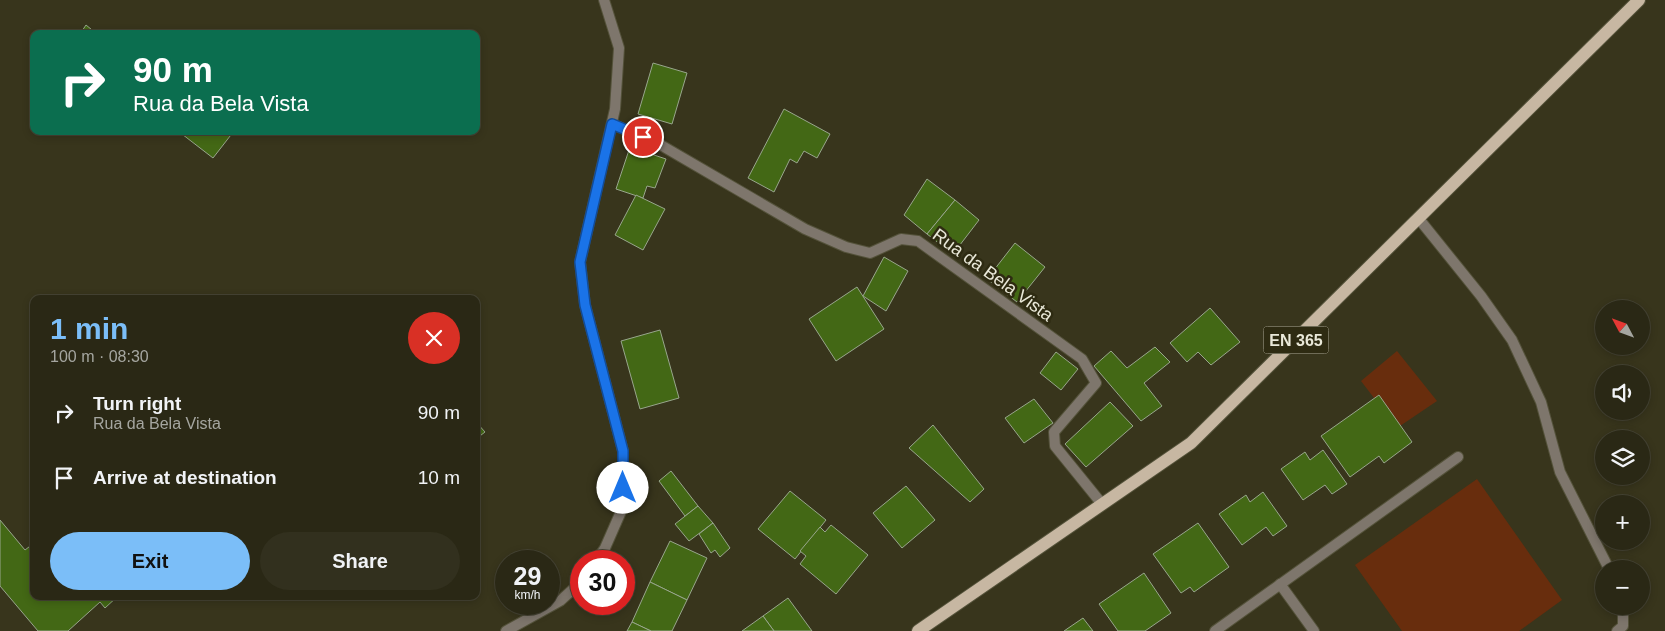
<!DOCTYPE html>
<html lang="en">
<head>
<meta charset="utf-8">
<style>
	:root { --surface:#2a2815; --page:#32301e; --text:#f1f3f6; --muted:#a5a6a0; --line:#464434; --accent:#7bbef8 }
	body { margin:0; font-family:Arial,sans-serif; background:var(--page); color:var(--text); height:100vh; display:flex; flex-direction:column; font-size:19px; white-space:nowrap }
	* { box-sizing:border-box; margin:0 }
	p { font-size:16px; color:var(--muted) }
	.icon { flex:none; width:28px; height:28px; fill:none; stroke:currentColor; stroke-width:2; stroke-linecap:round; stroke-linejoin:round }
	.map { position:relative; flex:1; overflow:hidden }
	.panel { position:absolute; left:30px; top:295px; width:450px; height:305px; display:flex; flex-direction:column; background:var(--surface); border-radius:10px; box-shadow:0 2px 8px #0003,0 0 0 1px var(--line) }
	.panel>* { flex:none }
	.guide { position:absolute; left:30px; top:30px; width:450px; height:105px; border-radius:10px; box-shadow:0 2px 8px #0003,0 0 0 1px var(--line); background:#0b6e4f; color:#fff; overflow:hidden }
	.needle { width:32px; rotate:311deg }
	.fabs { position:absolute; left:1595px; top:300px; display:grid; gap:10px }
	.fabs a { display:grid; place-items:center; width:55px; height:55px; border-radius:50%; background:var(--surface); box-shadow:0 2px 8px #0003,0 0 0 1px var(--line); font-size:25px }
	.speed { position:absolute; left:495px; top:550px; display:flex; gap:10px; font-size:25px; font-weight:700; text-align:center }
	.speed>* { display:grid; place-content:center; width:65px; height:65px; border-radius:50%; background:var(--surface); box-shadow:0 2px 8px #0003,0 0 0 1px var(--line); line-height:1 }
	.speed small { font-size:12px; font-weight:400 }
	.speed .limit { border:8px solid #d22; background:#fff; color:#111 }
	.pin { position:absolute; display:grid; place-items:center; width:42px; height:42px; color:#fff; margin:-21px; border:2px solid #fff; border-radius:50%; box-shadow:0 1px 5px #0007 }
	.me { position:absolute; width:55px; margin:-28px; rotate:0deg; stroke-linejoin:round; filter:drop-shadow(0 0 4px #0008) }
	.turn { display:flex; align-items:center; gap:18px; height:105px; padding:0 20px; font-size:22px }
	.turn .icon { width:65px; height:65px; stroke-width:2.5 }
	.turn b { display:block; font-size:35px; line-height:42px }
	.round { display:grid; place-items:center; flex:none; width:52px; height:52px; border-radius:26px; background:var(--page) }
	.summary { display:flex; align-items:center; justify-content:space-between; height:85px; padding:0 20px }
	h1 { font-size:30px; font-weight:800; line-height:38px; color:var(--accent) }
	.cta { display:flex; gap:10px; margin-top:auto; padding:10px 20px }
	.cta a { flex:1; height:58px; border-radius:30px; background:var(--accent); color:#111; font-size:20px; font-weight:800; line-height:58px; text-align:center }
	.cta a+a { background:var(--page); color:var(--text) }
	ul { padding:0; list-style:none }
	li { display:flex; align-items:center; gap:15px; height:65px; padding:0 20px }
	li div { flex:1 }
	li b { display:block; font-size:19px }
	li em { font-style:normal }
	.map>svg:first-child { display:block }
	.green { fill:#682d0d }
	.building { fill:#436815; stroke:#98a68c }
	.lines { fill:none; stroke-linecap:round; stroke-linejoin:round }
	.minor-casing { stroke:#54523a; stroke-width:12 }
	.primary-casing { stroke:#54523a; stroke-width:14 }
	.minor { stroke:#7e766c; stroke-width:10 }
	.primary { stroke:#c7b7a2; stroke-width:12 }
	.route-casing { stroke:#114b97; stroke-width:12 }
	.route { stroke:#1a73e8; stroke-width:9 }
	.labels { text-anchor:middle; stroke-width:5; stroke-linejoin:round; paint-order:stroke }
	.shield { fill:#2e2b12; stroke:#b1af9d; stroke-width:1 }
	.shield-label { font-size:16px; font-weight:bold; fill:#e9e8d8 }
	.street-label { font-size:18px; fill:#e9e8d8; stroke:#2e2b12 }
</style>
</head>
<body>
<div class="map">
<svg width="1665" height="631" viewBox="0 0 1665 631">
	<rect width="100%" height="100%" fill="#38351c"/>
	<g class="green">
		<path d="M 1397,351 L 1437,401 L 1397,428 L 1361,381 Z"/>
		<path d="M 1477,479 L 1562,600 L 1519,631 L 1402,631 L 1355,565 Z"/>
	</g>
	<g class="building">
		<path d="M 86,25 L 97,34 L 80,34 Z"/>
		<path d="M 653,63 L 687,73 L 672,124 L 638,114 Z"/>
		<path d="M 784,109 L 830,134 L 817,158 L 804,151 L 797,163 L 790,159 L 774,192 L 748,178 Z"/>
		<path d="M 178,131 L 234,131 L 213,158 Z"/>
		<path d="M 630,147 L 666,159 L 655,188 L 647,186 L 643,198 L 616,189 Z"/>
		<path d="M 927,179 L 955,200 L 927,234 L 904,215 Z"/>
		<path d="M 636,195 L 665,209 L 643,250 L 615,235 Z"/>
		<path d="M 955,200 L 979,220 L 953,254 L 927,234 Z"/>
		<path d="M 1015,243 L 1045,267 L 1017,302 L 987,279 Z"/>
		<path d="M 884,257 L 908,271 L 886,311 L 863,296 Z"/>
		<path d="M 857,287 L 884,329 L 836,361 L 809,319 Z"/>
		<path d="M 1210,308 L 1240,342 L 1211,365 L 1198,352 L 1187,362 L 1170,343 Z"/>
		<path d="M 660,330 L 679,398 L 640,409 L 621,341 Z"/>
		<path d="M 1155,347 L 1170,362 L 1144,383 L 1162,406 L 1141,421 L 1094,366 L 1111,351 L 1127,368 Z"/>
		<path d="M 1056,352 L 1078,369 L 1061,390 L 1040,373 Z"/>
		<path d="M 1379,395 L 1412,442 L 1384,463 L 1379,456 L 1350,477 L 1321,436 Z"/>
		<path d="M 1034,399 L 1053,423 L 1024,443 L 1005,418 Z"/>
		<path d="M 1110,402 L 1133,426 L 1086,467 L 1065,444 Z"/>
		<path d="M 476,422 L 485,432 L 476,439 Z"/>
		<path d="M 933,425 L 984,489 L 970,502 L 909,448 Z"/>
		<path d="M 1323,450 L 1347,484 L 1332,494 L 1325,485 L 1303,500 L 1281,469 L 1305,452 L 1310,460 Z"/>
		<path d="M 671,471 L 698,506 L 685,516 L 659,481 Z"/>
		<path d="M 906,486 L 935,520 L 902,548 L 873,513 Z"/>
		<path d="M 790,491 L 826,520 L 795,559 L 758,529 Z"/>
		<path d="M 1263,492 L 1287,526 L 1273,536 L 1266,527 L 1242,545 L 1219,514 L 1246,495 L 1250,502 Z"/>
		<path d="M 698,506 L 713,523 L 689,541 L 675,524 Z"/>
		<path d="M 0,520 L 25,550 L 34,543 L 34,596 L 118,596 L 105,608 L 100,602 L 68,631 L 38,631 L 0,586 Z"/>
		<path d="M 713,523 L 730,548 L 720,557 L 715,550 L 711,553 L 699,534 Z"/>
		<path d="M 1198,523 L 1229,567 L 1194,592 L 1190,587 L 1181,593 L 1153,554 Z"/>
		<path d="M 831,525 L 868,555 L 836,594 L 800,564 L 806,556 L 800,551 L 820,527 L 825,532 Z"/>
		<path d="M 670,541 L 707,558 L 687,600 L 650,582 Z"/>
		<path d="M 1144,573 L 1171,613 L 1145,631 L 1118,631 L 1099,604 Z"/>
		<path d="M 650,582 L 687,600 L 672,631 L 651,631 L 632,622 Z"/>
		<path d="M 788,598 L 812,631 L 774,631 L 763,616 Z"/>
		<path d="M 763,616 L 774,631 L 742,631 Z"/>
		<path d="M 1083,618 L 1093,631 L 1064,631 Z"/>
		<path d="M 632,622 L 651,631 L 627,631 Z"/>
	</g>
	<g class="lines">
		<g class="minor-casing">
			<g id="minor">
				<path d="M 612,124 L 659,144 L 805,229 L 846,247 L 870,253 L 901,239 L 918,241 L 1082,359 L 1096,383 L 1054,432 L 1055,446 L 1102,504"/>
				<path d="M 1419,219 L 1481,296 L 1512,340 L 1541,402 L 1560,472 L 1609,569"/>
				<path d="M 596,561 L 605,548 L 623,507 L 623,451 L 585,305 L 580,262 L 615,109 L 619,48 L 604,0"/>
				<path d="M 1280,584 L 1314,631"/>
				<path d="M 506,631 L 560,601 L 581,582"/>
				<path d="M 1215,631 L 1458,457"/>
				<path d="M 1617,631 L 1623,626 L 1623,606"/>
			</g>
		</g>
		<g class="primary-casing">
			<path id="primary" d="M 918,631 L 1191,443 L 1639,0"/>
		</g>
		<use href="#minor" class="minor"/>
		<use href="#primary" class="primary"/>
	</g>
	<g class="lines">
		<g class="route-casing">
			<path id="route" d="M 623,488 L 623,451 L 585,305 L 580,262 L 612,124 L 643,137"/>
		</g>
		<use href="#route" class="route"/>
	</g>
	<g class="labels">
		<rect class="shield" x="1263.5" y="326.5" width="65" height="27" rx="4"/>
		<g class="shield-label">
			<text x="1296" y="346">EN 365</text>
		</g>
		<g class="street-label">
			<text transform="translate(993 275) rotate(36)" y="6">Rua da Bela Vista</text>
		</g>
	</g>
</svg>
<div class="fabs">
<a><svg class="needle" viewBox="-14 -14 28 28"><path d="M0-13l5 13h-10z" fill="#e53935"/><path d="M0 13l5-13h-10z" fill="#a5a6a0"/></svg></a>
<a><svg class="icon" aria-label="sound" viewBox="0 0 24 24"><path d="M4 9h4l5-4v14l-5-4H4zM17 9q2 3 0 6"/></svg></a>
<a><svg class="icon" aria-label="layers" viewBox="0 0 24 24"><path d="M12 4l9 5-9 5-9-5zM3 14l9 5 9-5"/></svg></a>
<a>+</a>
<a>−</a>
</div>
<div class="speed"><div>29<small>km/h</small></div><div class="limit">30</div></div>
<div class="pin" style="left:643px;top:137px;background:#d93025"><svg class="icon" aria-label="arrive" viewBox="0 0 24 24"><path d="M6 21V4h12l-3 4 3 4H6"/></svg></div>
<svg class="me" style="left:623px;top:488px" viewBox="-20 -20 40 40"><circle r="19" fill="#fff"/><path d="M0-13L10 11 0 6-10 11z" fill="#1a73e8"/></svg>
<div class="guide">
<div class="turn"><svg class="icon" aria-label="right" viewBox="0 0 24 24"><path d="M7 20v-9h11M14 6l5 5-5 5"/></svg><div><b>90 m</b>Rua da Bela Vista</div></div>
</div>
<section class="panel">
<div class="summary"><div><h1>1 min</h1><p>100 m · 08:30</p></div><a class="round" style="background:#d93025;color:#fff"><svg class="icon" aria-label="close" viewBox="0 0 24 24"><path d="M6 6l12 12M18 6L6 18"/></svg></a></div>
<ul>
<li><svg class="icon" aria-label="right" viewBox="0 0 24 24"><path d="M7 20v-9h11M14 6l5 5-5 5"/></svg><div><b>Turn right</b><p>Rua da Bela Vista</p></div><em>90 m</em></li>
<li><svg class="icon" aria-label="arrive" viewBox="0 0 24 24"><path d="M6 21V4h12l-3 4 3 4H6"/></svg><div><b>Arrive at destination</b></div><em>10 m</em></li>
</ul>
<div class="cta"><a>Exit</a><a>Share</a></div>
</section>
</div>
</body>
</html>
